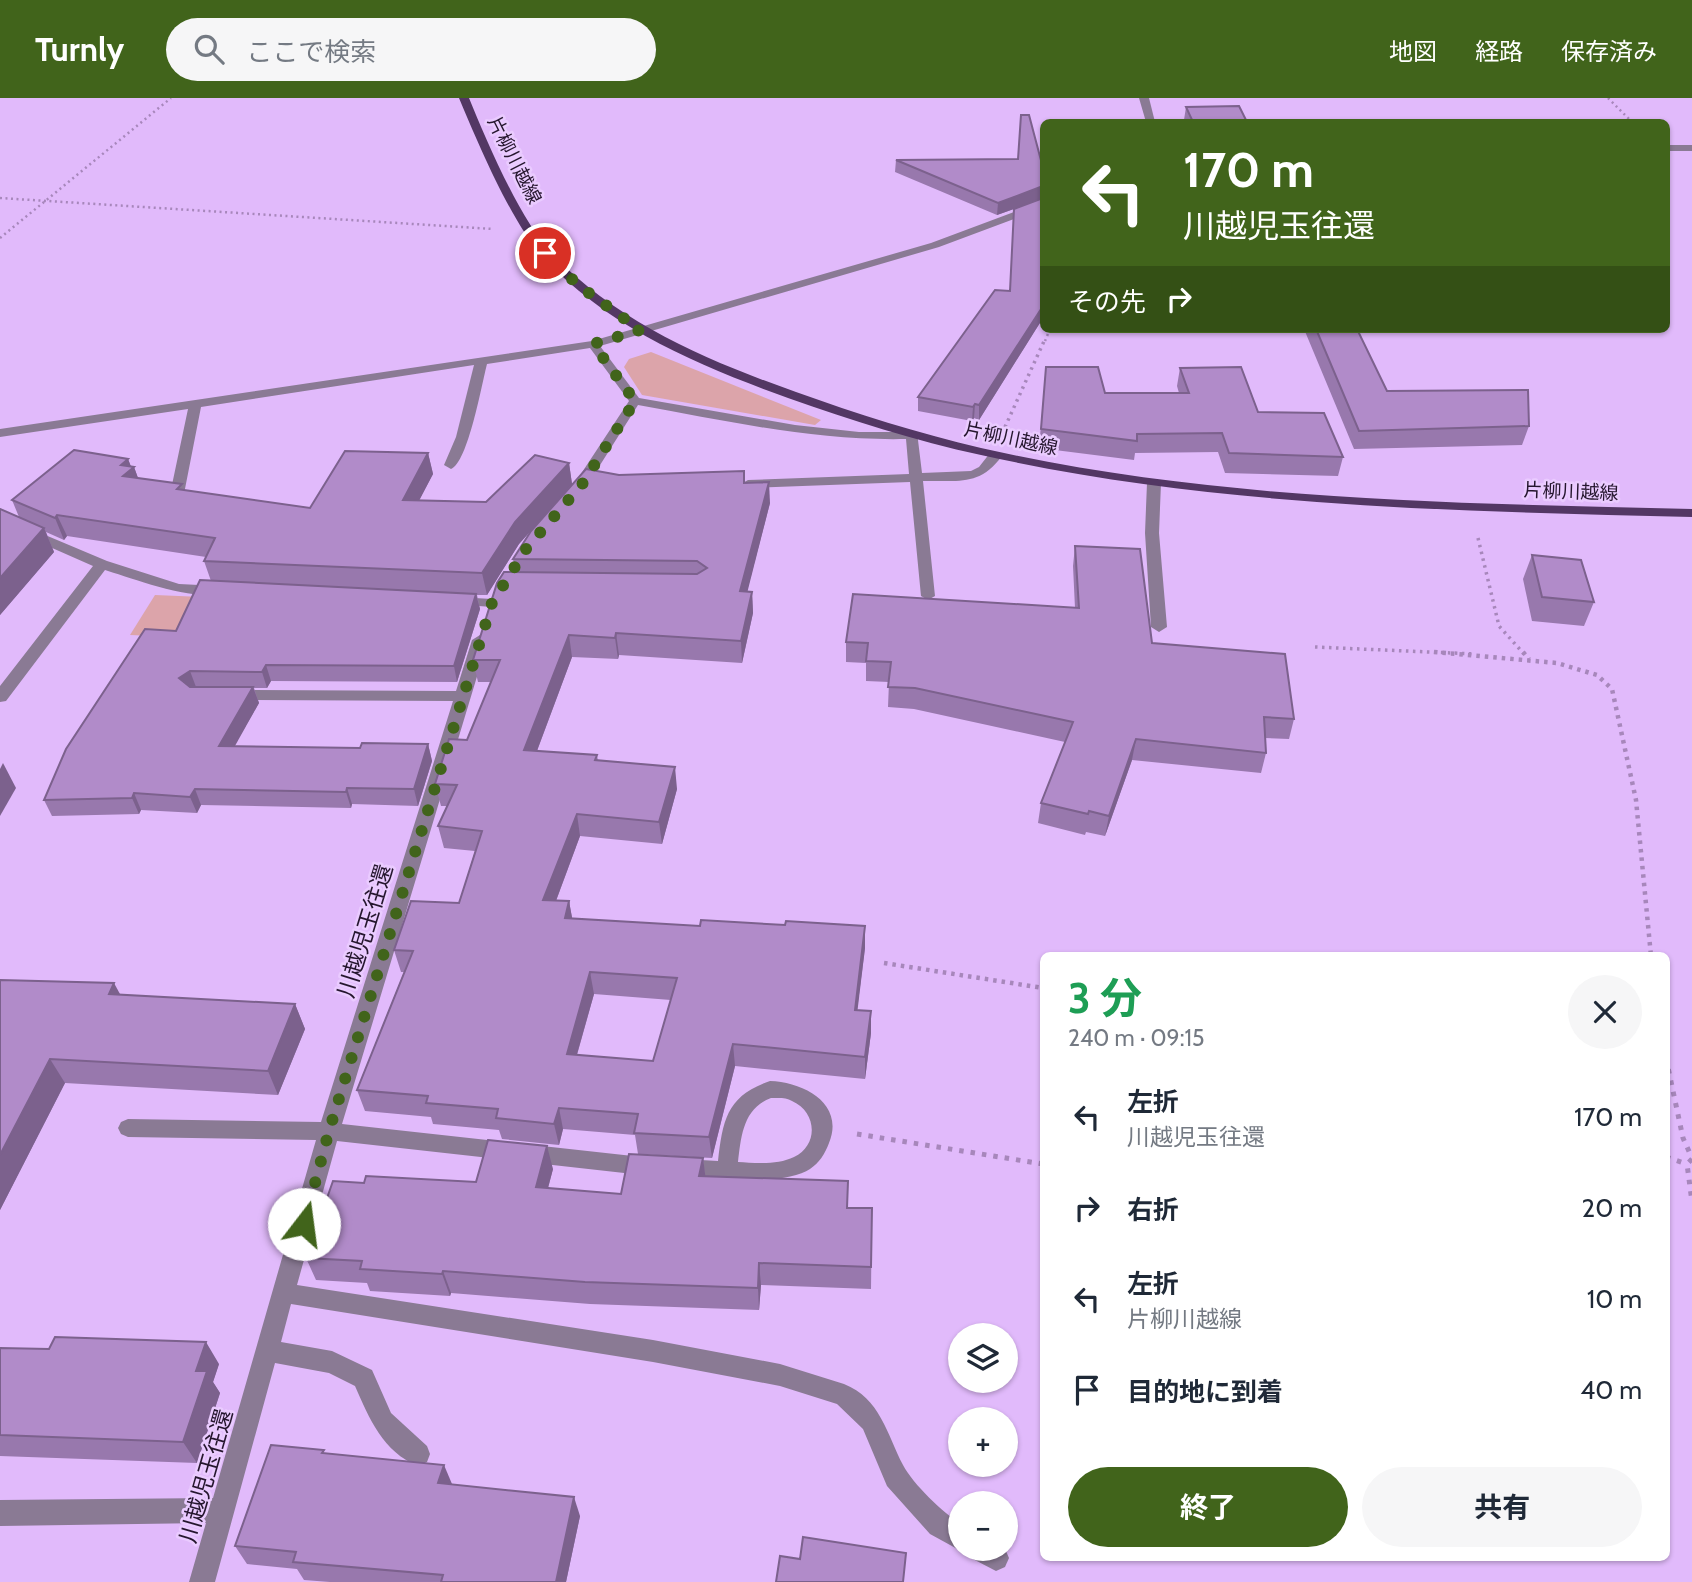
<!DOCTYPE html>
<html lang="ja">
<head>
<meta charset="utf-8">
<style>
	:root { --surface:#fff; --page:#f6f6f7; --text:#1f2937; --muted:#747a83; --accent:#41641b }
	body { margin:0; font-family:Cabin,"Noto Sans JP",sans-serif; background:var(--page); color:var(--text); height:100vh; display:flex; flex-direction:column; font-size:26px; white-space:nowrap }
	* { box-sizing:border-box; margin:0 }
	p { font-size:23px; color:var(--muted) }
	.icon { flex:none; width:38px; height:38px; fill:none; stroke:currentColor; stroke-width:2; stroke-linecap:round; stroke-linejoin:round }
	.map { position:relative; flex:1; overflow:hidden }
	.panel { position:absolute; left:1040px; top:854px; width:630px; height:609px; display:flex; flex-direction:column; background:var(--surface); border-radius:10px; box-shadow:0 2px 5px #0004 }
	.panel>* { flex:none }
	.top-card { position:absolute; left:1040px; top:21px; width:630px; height:214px; border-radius:10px; box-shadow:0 2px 5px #0004; background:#41641b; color:#fff; overflow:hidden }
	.buttons { position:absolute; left:948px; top:1225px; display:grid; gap:14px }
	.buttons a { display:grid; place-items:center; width:70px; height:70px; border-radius:50%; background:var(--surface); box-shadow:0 2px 5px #0004; font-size:35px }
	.pin { position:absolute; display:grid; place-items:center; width:60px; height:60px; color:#fff; margin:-30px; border:4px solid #fff; border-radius:50%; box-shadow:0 2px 7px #0007 }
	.me { position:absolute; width:77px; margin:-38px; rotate:15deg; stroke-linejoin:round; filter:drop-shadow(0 0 5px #0008) }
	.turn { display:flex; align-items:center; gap:24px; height:147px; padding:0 28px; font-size:32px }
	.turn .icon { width:91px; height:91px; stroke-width:2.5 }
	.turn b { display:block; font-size:49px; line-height:60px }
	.then { display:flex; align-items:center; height:66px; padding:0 28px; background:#0003; gap:14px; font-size:26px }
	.round { display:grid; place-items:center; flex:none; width:74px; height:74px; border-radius:37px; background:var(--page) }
	.headline { display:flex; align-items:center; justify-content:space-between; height:119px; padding:0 28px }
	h1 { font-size:42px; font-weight:700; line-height:52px; color:#1e9e55 }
	.action { display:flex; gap:14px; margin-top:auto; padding:14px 28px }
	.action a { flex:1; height:80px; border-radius:42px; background:var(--accent); color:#fff; font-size:28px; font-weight:700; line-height:80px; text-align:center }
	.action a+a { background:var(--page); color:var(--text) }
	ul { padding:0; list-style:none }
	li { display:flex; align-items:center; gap:21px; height:91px; padding:0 28px }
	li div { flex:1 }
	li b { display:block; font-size:26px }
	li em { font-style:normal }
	header { display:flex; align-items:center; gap:42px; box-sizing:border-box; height:98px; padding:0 35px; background:var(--accent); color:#fff }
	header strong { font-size:33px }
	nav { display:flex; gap:38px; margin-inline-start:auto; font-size:24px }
	.search { width:490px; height:63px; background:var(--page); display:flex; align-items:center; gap:18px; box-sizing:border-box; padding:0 24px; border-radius:38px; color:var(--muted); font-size:26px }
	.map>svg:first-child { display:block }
	.green { fill:#dca4aa }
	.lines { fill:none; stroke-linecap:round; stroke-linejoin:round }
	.path-far3 { stroke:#a787bb; stroke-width:2.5; stroke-dasharray:2 3.5; stroke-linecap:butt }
	.path-far2 { stroke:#a787bb; stroke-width:3.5; stroke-dasharray:2.5 4.5; stroke-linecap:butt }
	.path-far1 { stroke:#a787bb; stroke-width:4.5; stroke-dasharray:3.5 5; stroke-linecap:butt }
	.path { stroke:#a787bb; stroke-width:5; stroke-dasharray:4.5 7; stroke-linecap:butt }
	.minor { fill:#8a7a94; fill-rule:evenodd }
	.major { fill:#533764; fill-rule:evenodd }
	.wall { fill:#9878ad; fill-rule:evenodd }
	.shaded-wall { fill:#7c618d }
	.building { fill:#b18bc9; stroke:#7c618d; stroke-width:2; fill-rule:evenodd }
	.route { stroke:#41641b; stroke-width:12; stroke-dasharray:0 21.6 }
	.labels { text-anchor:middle; stroke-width:5; stroke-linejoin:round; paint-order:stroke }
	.far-street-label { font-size:19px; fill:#25162e; stroke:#eacbff }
	.street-label { font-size:23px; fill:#25162e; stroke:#eacbff }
</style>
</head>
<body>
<header>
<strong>Turnly</strong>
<div class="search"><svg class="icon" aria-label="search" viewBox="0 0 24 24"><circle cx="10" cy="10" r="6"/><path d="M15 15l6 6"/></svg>ここで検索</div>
<nav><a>地図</a><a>経路</a><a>保存済み</a></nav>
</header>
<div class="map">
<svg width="1692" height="1484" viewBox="0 0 1692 1484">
	<rect width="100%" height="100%" fill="#e1bafb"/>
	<g class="green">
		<path d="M 651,254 L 821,322 L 815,327 L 642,297 L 624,269 L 629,261 Z"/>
		<path d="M 155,497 L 202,499 L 178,539 L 130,537 Z"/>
	</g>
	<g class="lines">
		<g class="path-far3">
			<path d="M 1608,0 L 1632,24"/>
			<path d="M 0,100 L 493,131"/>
			<path d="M 0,140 L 171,0"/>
			<path d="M 1045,243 L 1050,231"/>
		</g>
		<g class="path-far2">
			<path d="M 1005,329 L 1045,241"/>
			<path d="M 1478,440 L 1499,528 L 1524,556"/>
			<path d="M 1315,549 L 1475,556"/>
		</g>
		<g class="path-far1">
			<path d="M 1434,554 L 1557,565 L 1597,577 L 1612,591 L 1636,702 L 1651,858"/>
			<path d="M 1523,554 L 1529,561"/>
			<path d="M 884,865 L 1043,890"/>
		</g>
		<g class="path">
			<path d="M 1666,960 L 1683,1040 L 1692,1060"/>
			<path d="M 857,1036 L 1043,1066"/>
			<path d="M 1666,1059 L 1687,1066"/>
			<path d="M 1692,1061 L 1687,1066 L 1692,1104"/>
		</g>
		<g class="minor">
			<path d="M 1139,0 L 1149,0 L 1155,24 L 1146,24 Z"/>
			<rect x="1666" y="47" width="26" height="6"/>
			<path d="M 1043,103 L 1043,110 L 939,149 L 600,248 L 639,300 L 795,327 L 859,334 L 917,334 L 922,375 L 971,373 L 979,369 L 990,355 L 1000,355 L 1002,358 C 979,389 958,382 923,383 L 935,498 L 928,502 L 921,498 L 910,384 L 748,390 L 741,386 L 748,382 L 909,376 L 906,341 C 815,343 727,323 638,307 L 583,394 L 573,394 L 571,391 L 629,303 L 590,250 L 487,266 C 482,285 468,365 451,371 L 444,367 L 456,339 L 474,267 L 201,309 L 183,401 L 176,405 L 169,401 L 188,311 L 0,339 L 0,331 L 592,243 L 931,145 Z"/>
			<path d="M 1154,381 L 1161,385 L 1159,435 L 1167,529 L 1159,534 L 1151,529 L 1145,435 L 1147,385 Z"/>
			<path d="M 0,418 L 107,463 L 179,486 L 219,488 L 226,492 C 208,509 128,479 105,472 L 6,603 L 0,604 L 0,588 L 93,468 L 0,427 Z"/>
			<path d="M 457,499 L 492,501 L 499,505 L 492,509 L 452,506 L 450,503 Z"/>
			<path d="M 480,537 L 488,542 L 342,1026 L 651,1060 L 658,1063 L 662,1069 L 658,1075 L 651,1078 L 337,1043 L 297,1187 L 653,1242 L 780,1266 L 844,1286 C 880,1300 887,1336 903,1367 C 913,1386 943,1415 961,1426 L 961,1451 L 966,1451 L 961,1453 L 930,1436 L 887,1388 L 863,1331 L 837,1306 L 780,1288 L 653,1264 L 291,1206 L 281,1244 L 332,1253 L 372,1272 L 391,1315 L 427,1348 L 430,1356 L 427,1364 L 418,1368 C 383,1354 369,1320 355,1288 L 329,1275 L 275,1265 L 215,1484 L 189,1484 L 206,1425 L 0,1428 L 0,1402 L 213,1400 L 316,1042 L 128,1039 L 121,1036 L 118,1030 L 121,1024 L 128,1021 L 321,1024 L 453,603 L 235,602 L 227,597 L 235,592 L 456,593 L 472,542 Z"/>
			<path d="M 770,983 C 804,984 845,1006 829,1045 C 825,1056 819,1065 810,1071 C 786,1087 702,1086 676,1076 L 672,1070 L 676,1064 L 683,1061 L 718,1063 C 723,1021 727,998 770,983 ZM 771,1000 C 778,1000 786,999 792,1003 C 817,1014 819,1047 794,1059 C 778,1067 755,1065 738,1064 C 741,1039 743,1010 771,1000 Z"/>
			<path d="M 967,1451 L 1005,1451 L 1009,1460 L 1005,1469 L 996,1473 L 971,1460 Z"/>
		</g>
		<path class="major" d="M 459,0 L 469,0 C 487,44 521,124 553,157 C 619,225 708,263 796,294 C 857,316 918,335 981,350 C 1213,403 1455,405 1692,411 L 1692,419 C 1454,413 1214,409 981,357 C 915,343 851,322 788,300 C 700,268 608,230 543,159 C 511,124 478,45 459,0 Z"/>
	</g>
	<g class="wall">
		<path d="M 1186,9 L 1247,24 L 1185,24 L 1184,22 Z"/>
		<path d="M 896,62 L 1043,70 L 1043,220 L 979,322 L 974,320 L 972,323 L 918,313 L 918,299 L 1010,193 L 1042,101 L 997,117 L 895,74 Z"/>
		<path d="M 1304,231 L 1357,231 L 1387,293 L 1529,328 L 1522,347 L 1354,351 Z"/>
		<path d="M 1046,269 L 1105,295 L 1179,295 L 1177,288 L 1180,270 L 1258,314 L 1343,359 L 1338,378 L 1225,375 L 1218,354 L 1135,355 L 1134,362 L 1039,350 Z"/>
		<path d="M 428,355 L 433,376 L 419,402 L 486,404 L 569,365 L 572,386 L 619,377 L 744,385 L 770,405 L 747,493 L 752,494 L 753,515 L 742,565 L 619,557 L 618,561 L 572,559 L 537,653 L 597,657 L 598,663 L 677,691 L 662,746 L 580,738 L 556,803 L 569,803 L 572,820 L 865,850 L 857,912 L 871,913 L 871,935 L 865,981 L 735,968 L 712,1060 L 638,1056 L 635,1037 L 563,1031 L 559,1047 L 502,1041 L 499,1032 L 433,1026 L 431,1019 L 365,1013 L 357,992 L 404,874 L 401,874 L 394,852 L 459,805 L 475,753 L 444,750 L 438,728 L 447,708 L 441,708 L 435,686 L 467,642 L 491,584 L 478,584 L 473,562 L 515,474 L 513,461 L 530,434 L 519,446 L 487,497 L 477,497 L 480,511 L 457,584 L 271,583 L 267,590 L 254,590 L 259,605 L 234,648 L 360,650 L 428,646 L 432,663 L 418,708 L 352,706 L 351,710 L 201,707 L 197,715 L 141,712 L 139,716 L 52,718 L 44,702 L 176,533 L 211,483 L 204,463 L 206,459 L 67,438 L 64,442 L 46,434 L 54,454 L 0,517 L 0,411 L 19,419 L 12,402 L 128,361 L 131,369 L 134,369 L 138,380 L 184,392 L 310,410 ZM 594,896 L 671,902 L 653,963 L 577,957 Z"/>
		<path d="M 1075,448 L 1152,545 L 1294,621 L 1289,641 L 1265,640 L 1266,655 L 1261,675 L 1132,662 L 1105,738 L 1086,734 L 1085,737 L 1038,725 L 1041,705 L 1065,644 L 914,611 L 888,609 L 889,584 L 866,583 L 866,565 L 846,564 L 846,544 L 1075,510 L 1073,468 Z"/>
		<path d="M 1532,457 L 1594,504 L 1584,528 L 1532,523 L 1523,481 Z"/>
		<path d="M 0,882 L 120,897 L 295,906 L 305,931 L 278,997 L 65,985 L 0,1112 Z"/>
		<path d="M 703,1060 L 705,1078 L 848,1110 L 872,1110 L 871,1191 L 761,1187 L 759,1212 L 590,1206 L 451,1195 L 450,1198 L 370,1193 L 367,1185 L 316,1182 L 306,1160 L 364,1085 L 476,1084 L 553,1071 L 548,1090 L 621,1096 Z"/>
		<path d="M 0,1250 L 219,1266 L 213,1284 L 220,1295 L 197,1365 L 0,1358 Z"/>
		<path d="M 325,1356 L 580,1418 L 566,1484 L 330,1484 L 304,1482 L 297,1471 L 247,1466 L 235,1448 Z"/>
	</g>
	<g class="shaded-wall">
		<path d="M 1043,88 L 1042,101 L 997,117 L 998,105 Z"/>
		<path d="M 1043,208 L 1043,220 L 979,322 L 979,307 Z"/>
		<path d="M 975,306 L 974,320 L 972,323 L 973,309 Z"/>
		<path d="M 428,355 L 433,376 L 408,424 L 403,402 Z"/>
		<path d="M 128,361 L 132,371 L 134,369 L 142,391 L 132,400 L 121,367 Z"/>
		<path d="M 569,365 L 572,386 L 519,446 L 487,497 L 482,475 L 515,424 Z"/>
		<path d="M 769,384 L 770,405 L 742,515 L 740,493 Z"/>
		<path d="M 57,417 L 67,438 L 64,442 L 55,420 Z"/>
		<path d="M 44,430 L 54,454 L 0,517 L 0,480 Z"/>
		<path d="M 752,494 L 753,515 L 742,565 L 741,543 Z"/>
		<path d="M 476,496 L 480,511 L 457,584 L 454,568 Z"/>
		<path d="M 616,535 L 619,557 L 618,561 L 615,540 Z"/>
		<path d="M 569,537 L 572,559 L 529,674 L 524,652 Z"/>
		<path d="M 266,567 L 271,583 L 267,590 L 262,574 Z"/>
		<path d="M 190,573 L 196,589 L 186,596 L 179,580 Z"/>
		<path d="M 253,589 L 259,605 L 226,664 L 219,648 Z"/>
		<path d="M 1136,641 L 1132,662 L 1105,738 L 1109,718 Z"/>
		<path d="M 428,646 L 432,663 L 418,708 L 414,691 Z"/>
		<path d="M 3,665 L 16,690 L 0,718 L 0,671 Z"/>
		<path d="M 675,669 L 677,691 L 662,746 L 659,724 Z"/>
		<path d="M 347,690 L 352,706 L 351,710 L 346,694 Z"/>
		<path d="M 195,691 L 201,707 L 197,715 L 190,699 Z"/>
		<path d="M 134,695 L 141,712 L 139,716 L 132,700 Z"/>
		<path d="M 577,716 L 580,738 L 548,824 L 543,802 Z"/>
		<path d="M 569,803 L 573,825 L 565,820 Z"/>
		<path d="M 865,828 L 865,850 L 855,933 L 855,912 Z"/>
		<path d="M 590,874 L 594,896 L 571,977 L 567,956 Z"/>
		<path d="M 114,885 L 127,909 L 109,896 Z"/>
		<path d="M 295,906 L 305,931 L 278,997 L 268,973 Z"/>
		<path d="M 871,913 L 871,935 L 865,981 L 865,959 Z"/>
		<path d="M 733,946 L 735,968 L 712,1060 L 709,1039 Z"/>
		<path d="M 50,961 L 65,985 L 0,1112 L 0,1057 Z"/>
		<path d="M 559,1010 L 563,1031 L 559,1047 L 554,1026 Z"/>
		<path d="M 547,1048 L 553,1071 L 542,1112 L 536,1089 Z"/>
		<path d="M 703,1060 L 706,1083 L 699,1078 Z"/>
		<path d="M 759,1165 L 761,1187 L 759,1212 L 758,1190 Z"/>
		<path d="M 443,1173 L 451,1195 L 450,1198 L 442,1176 Z"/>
		<path d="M 206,1244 L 219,1266 L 213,1284 L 220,1295 L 197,1365 L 183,1344 L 196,1273 Z"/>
		<path d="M 444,1367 L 452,1386 L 447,1404 L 438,1385 Z"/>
		<path d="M 574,1399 L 580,1418 L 566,1484 L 556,1484 Z"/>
	</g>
	<g class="building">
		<path d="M 1239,8 L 1247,24 L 1193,24 L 1186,9 Z"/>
		<path d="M 1021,17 L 1029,17 L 1043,70 L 1043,88 L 998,105 L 896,62 L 1018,61 Z"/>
		<path d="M 1043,100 L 1043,208 L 979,307 L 975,306 L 973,309 L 918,299 L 995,192 L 1010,193 L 1014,111 Z"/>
		<path d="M 1316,231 L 1357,231 L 1387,293 L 1528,292 L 1529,328 L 1359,333 Z"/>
		<path d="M 1046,269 L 1098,269 L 1105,295 L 1189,295 L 1180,270 L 1241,269 L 1258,314 L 1324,315 L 1343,359 L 1229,355 L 1222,335 L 1137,336 L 1137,343 L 1041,331 Z"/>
		<path d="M 74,352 L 128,361 L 121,367 L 134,369 L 123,378 L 182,386 L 177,391 L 310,410 L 345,353 L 428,355 L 403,402 L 486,404 L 535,357 L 569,365 L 515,424 L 482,475 L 204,463 L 215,440 L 57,417 L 55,420 L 12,402 Z"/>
		<path d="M 586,371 L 619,377 L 744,373 L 744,385 L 769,384 L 740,493 L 752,494 L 741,543 L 616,535 L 615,540 L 569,537 L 524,652 L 597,657 L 595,662 L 675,669 L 659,724 L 577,716 L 543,802 L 569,803 L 565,820 L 700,828 L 701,822 L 785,827 L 786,823 L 865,828 L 855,912 L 871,913 L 865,959 L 733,946 L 709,1039 L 634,1035 L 638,1016 L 559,1010 L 554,1026 L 496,1020 L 498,1011 L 426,1005 L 428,998 L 357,992 L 413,853 L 394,852 L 411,803 L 459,805 L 482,733 L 438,728 L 457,687 L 435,686 L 449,641 L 467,642 L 500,562 L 473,562 L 497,485 L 504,474 L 697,476 L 707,470 L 697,463 L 513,461 L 531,433 ZM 590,874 L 677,880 L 653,963 L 567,956 Z"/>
		<path d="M 0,411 L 44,430 L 0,480 Z"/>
		<path d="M 1075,448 L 1140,451 L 1152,545 L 1285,556 L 1294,621 L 1264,619 L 1266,655 L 1136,641 L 1109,718 L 1089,713 L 1088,716 L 1041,705 L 1073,624 L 915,590 L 888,589 L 891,564 L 866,563 L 868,545 L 846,544 L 853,496 L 1079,510 Z"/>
		<path d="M 1532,457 L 1581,462 L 1594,504 L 1542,499 Z"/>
		<path d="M 200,482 L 476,496 L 454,568 L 266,567 L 262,574 L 190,573 L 179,580 L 190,589 L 253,589 L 219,648 L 360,650 L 362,645 L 428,646 L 414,691 L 347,690 L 346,694 L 195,691 L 190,699 L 134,695 L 132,700 L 44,702 L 66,651 L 145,531 L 176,533 Z"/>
		<path d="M 0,882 L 114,885 L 109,896 L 295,906 L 268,973 L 50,961 L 0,1057 Z"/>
		<path d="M 488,1042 L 547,1048 L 536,1089 L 621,1096 L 629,1056 L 703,1060 L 699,1078 L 848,1083 L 847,1110 L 872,1110 L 871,1169 L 759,1165 L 758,1190 L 585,1184 L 443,1173 L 442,1176 L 360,1171 L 362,1163 L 306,1160 L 333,1083 L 364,1085 L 366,1078 L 476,1084 Z"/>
		<path d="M 55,1239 L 206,1244 L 196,1273 L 207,1273 L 183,1344 L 0,1337 L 0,1250 L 49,1251 Z"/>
		<path d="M 271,1347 L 324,1352 L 322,1355 L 444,1367 L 438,1385 L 574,1399 L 556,1484 L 441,1484 L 443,1477 L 293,1464 L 296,1454 L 235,1448 Z"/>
		<path d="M 803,1439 L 906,1455 L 903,1484 L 776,1484 L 780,1458 L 800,1461 Z"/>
	</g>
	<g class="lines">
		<path class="route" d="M 304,1126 L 329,1033 L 492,505 L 526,451 L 583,385 L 635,303 L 593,246 L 640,232 L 578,187 L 545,155"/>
	</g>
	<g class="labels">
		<g class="far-street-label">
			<text transform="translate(515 62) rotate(63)" y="7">片柳川越線</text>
			<text transform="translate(1011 340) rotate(12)" y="7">片柳川越線</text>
			<text transform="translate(1571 393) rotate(2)" y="7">片柳川越線</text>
		</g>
		<g class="street-label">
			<text transform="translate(365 833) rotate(-73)" y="8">川越児玉往還</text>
			<text transform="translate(206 1378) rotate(-74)" y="8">川越児玉往還</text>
		</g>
	</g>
</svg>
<div class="buttons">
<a><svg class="icon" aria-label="layers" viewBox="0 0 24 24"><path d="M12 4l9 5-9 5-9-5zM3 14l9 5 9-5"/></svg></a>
<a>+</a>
<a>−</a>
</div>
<div class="pin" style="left:545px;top:155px;background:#d93025"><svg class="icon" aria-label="arrive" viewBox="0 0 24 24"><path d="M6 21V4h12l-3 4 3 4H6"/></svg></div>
<svg class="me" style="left:304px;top:1126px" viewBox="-20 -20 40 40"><circle r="19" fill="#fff"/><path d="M0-13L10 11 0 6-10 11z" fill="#41641b"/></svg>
<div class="top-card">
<div class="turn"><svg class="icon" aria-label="left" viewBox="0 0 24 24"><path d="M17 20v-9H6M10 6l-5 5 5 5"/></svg><div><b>170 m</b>川越児玉往還</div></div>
<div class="then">その先<svg class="icon" aria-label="right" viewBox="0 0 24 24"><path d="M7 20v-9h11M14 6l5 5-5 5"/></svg></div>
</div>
<section class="panel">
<div class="headline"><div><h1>3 分</h1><p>240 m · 09:15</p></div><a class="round"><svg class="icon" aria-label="close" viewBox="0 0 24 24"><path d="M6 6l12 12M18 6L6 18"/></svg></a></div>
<ul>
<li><svg class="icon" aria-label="left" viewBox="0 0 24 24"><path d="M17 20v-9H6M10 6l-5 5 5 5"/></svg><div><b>左折</b><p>川越児玉往還</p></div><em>170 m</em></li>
<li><svg class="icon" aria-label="right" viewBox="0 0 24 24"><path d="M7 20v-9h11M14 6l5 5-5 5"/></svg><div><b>右折</b></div><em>20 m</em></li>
<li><svg class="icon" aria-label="left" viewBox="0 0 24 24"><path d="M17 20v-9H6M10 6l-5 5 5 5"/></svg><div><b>左折</b><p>片柳川越線</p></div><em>10 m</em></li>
<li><svg class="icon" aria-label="arrive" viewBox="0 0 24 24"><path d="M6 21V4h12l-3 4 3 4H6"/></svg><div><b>目的地に到着</b></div><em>40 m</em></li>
</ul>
<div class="action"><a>終了</a><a>共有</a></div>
</section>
</div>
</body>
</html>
